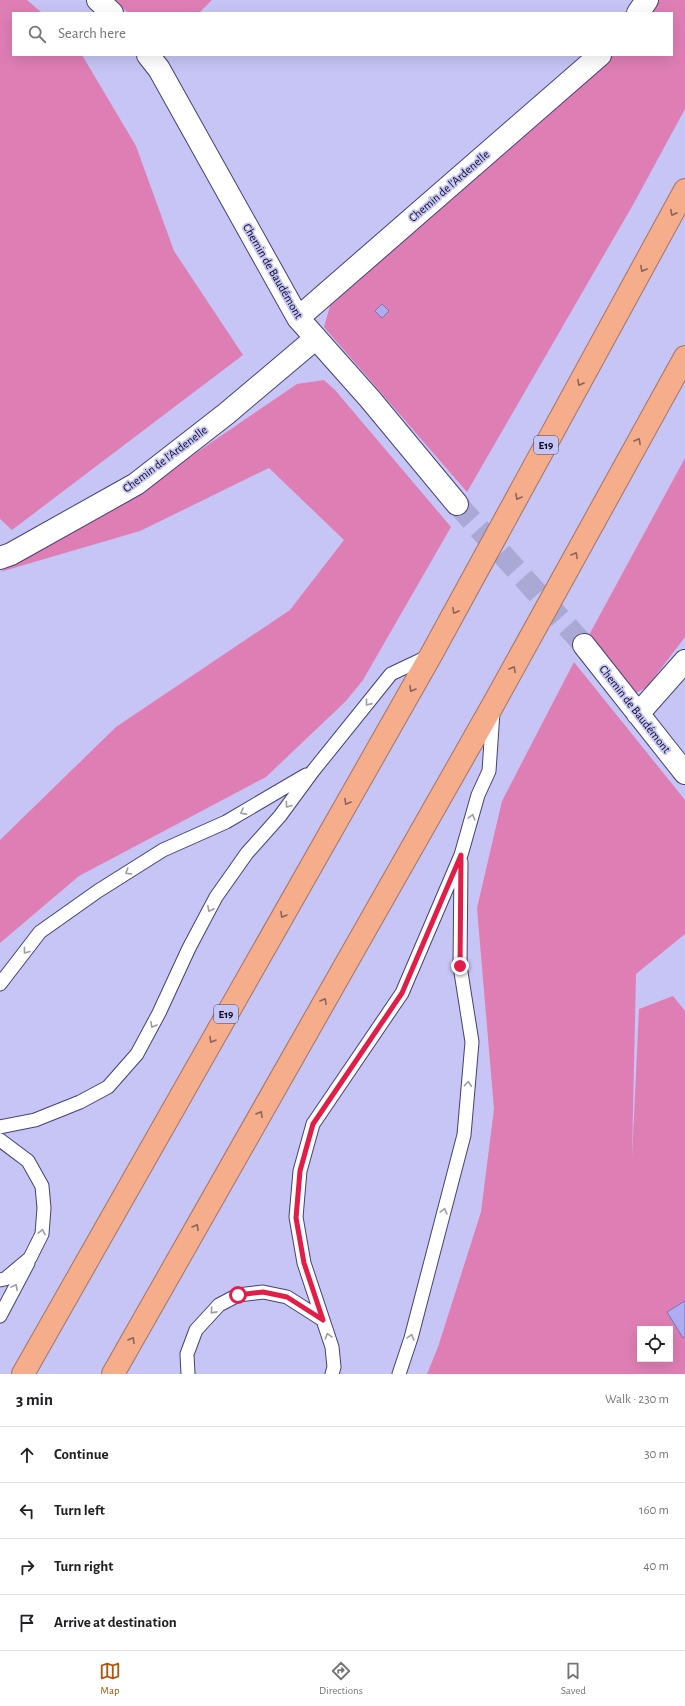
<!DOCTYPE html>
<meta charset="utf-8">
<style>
:root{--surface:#fff;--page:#f2f2f2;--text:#202124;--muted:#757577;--line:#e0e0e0;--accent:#b45309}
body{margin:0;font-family:"Alegreya Sans",sans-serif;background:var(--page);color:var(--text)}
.controls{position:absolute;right:12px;bottom:12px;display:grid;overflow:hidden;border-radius:0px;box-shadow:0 4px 16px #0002}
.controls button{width:36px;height:36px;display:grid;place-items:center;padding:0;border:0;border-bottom:1px solid var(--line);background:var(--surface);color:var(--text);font:20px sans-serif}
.stop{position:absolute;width:12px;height:12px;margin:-9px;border:3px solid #e11d48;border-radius:50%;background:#fff}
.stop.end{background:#e11d48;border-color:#fff;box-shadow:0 1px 4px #0008}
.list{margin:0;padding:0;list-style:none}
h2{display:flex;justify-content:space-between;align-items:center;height:52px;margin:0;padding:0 16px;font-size:17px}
h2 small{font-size:13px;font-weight:400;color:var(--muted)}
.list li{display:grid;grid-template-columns:26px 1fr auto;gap:12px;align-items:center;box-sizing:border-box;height:56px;padding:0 16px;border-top:1px solid var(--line)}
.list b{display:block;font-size:15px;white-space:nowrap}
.list em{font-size:13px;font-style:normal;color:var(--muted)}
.icon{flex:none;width:22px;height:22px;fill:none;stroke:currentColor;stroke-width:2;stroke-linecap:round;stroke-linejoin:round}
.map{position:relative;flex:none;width:685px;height:1374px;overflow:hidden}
.search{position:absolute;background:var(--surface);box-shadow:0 4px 16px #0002;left:12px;right:12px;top:12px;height:44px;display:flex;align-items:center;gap:10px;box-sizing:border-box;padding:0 14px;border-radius:0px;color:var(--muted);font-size:15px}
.sheet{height:276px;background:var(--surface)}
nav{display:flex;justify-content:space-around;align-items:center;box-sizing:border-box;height:56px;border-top:1px solid var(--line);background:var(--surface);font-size:11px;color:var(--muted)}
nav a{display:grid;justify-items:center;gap:2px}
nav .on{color:var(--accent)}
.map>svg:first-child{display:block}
.green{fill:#df7eb5;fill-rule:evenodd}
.building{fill:#afacf1;stroke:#7a77af}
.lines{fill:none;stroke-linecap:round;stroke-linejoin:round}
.minor-tunnel{stroke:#aaa9d5;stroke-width:22;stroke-dasharray:22 11;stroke-linecap:butt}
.service-casing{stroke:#454174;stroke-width:15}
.minor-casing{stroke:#454174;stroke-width:24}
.motorway-casing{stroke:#a37465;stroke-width:24}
.service{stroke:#fff;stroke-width:13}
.minor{stroke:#fff;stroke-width:22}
.motorway{stroke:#f5ad8b;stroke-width:22}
.oneway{stroke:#8c645a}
.oneway2{stroke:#9e9da5}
.route{stroke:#e11d48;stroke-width:5}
.labels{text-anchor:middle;stroke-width:3.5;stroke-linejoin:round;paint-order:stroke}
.shield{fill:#c6c5f5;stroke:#44425e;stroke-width:1}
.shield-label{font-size:11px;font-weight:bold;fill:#0c0a1e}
.street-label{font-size:12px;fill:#0c0a1e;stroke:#c6c5f5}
</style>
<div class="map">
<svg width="685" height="1374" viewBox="0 0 685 1374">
<rect width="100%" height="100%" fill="#c6c5f5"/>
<path class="green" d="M0 0H27L42 13H13V55H82L136 146 174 251 243 355 12 530 0 519Z
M115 0H212L199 13H128Z
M659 0H685V109L634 203 467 492 324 327 330 306 612 55H672V13H649Z
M324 380 335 390 451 527 363 680 346 701 266 777 79 876 0 943V840L116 727 290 610 344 540 269 468 140 531 0 572 137 493 297 384Z
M685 458V637L647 687 636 693 589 635Z
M574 662 685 800V934L636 974 632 1158 639 1009 673 996 685 1011V1374H427L438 1347 481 1212 494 1109 477 908 502 801ZM640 1329H670V1359H640Z"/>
<path class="building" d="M382 304 389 311 382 318 375 311Z
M685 1301V1336L683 1338 667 1312Z"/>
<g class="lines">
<path class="minor-tunnel" d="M457 504 584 645"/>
<g class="service-casing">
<path id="service" d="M0 984 40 932 98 891 163 850 226 822 306 775
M0 1127 35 1120 80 1102 108 1087 137 1054 159 1013 189 948 216 897 247 853 280 816 313 771 391 674 429 656
M0 1140 28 1161 42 1186 44 1208 42 1234 30 1258 5 1279 0 1280
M0 1316 28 1263
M188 1374 187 1354 196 1330 219 1305 238 1295 263 1292 287 1297 323 1320
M332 1374 334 1367 332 1347 304 1263 296 1217 300 1171 313 1124 402 993 461 855 478 795 489 771 493 712
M399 1374 411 1338 464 1135 472 1042 460 966 461 862"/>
</g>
<g class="minor-casing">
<path id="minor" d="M98 0 112 13
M638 13 647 0
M148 55 159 69 298 318 370 399 457 504
M298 318 600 55
M0 558 11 554 136 484 226 414 316 338
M584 645 685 773
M638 714 685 661"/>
</g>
<g class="motorway-casing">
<path id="motorway" d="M23 1374 431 655 685 190
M113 1374 494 703 685 357"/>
</g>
<use href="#service" class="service"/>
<use href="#minor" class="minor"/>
<use href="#motorway" class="motorway"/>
</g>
<defs><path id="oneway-chevron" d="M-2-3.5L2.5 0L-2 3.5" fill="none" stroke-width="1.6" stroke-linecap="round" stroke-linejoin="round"/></defs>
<g class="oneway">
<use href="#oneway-chevron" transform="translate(673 213) rotate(117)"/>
<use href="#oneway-chevron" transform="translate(643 269) rotate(119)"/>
<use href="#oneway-chevron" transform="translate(580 383) rotate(119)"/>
<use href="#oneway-chevron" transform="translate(638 441) rotate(-61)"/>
<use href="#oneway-chevron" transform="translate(518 497) rotate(119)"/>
<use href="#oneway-chevron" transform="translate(575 555) rotate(-61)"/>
<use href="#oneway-chevron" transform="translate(455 611) rotate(119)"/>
<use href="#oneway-chevron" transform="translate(513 669) rotate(-61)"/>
<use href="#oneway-chevron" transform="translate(412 689) rotate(120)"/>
<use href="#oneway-chevron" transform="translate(347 802) rotate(120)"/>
<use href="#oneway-chevron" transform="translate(283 915) rotate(120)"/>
<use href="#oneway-chevron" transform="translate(324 1001) rotate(-60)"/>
<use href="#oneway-chevron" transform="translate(212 1040) rotate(120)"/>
<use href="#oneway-chevron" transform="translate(260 1114) rotate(-60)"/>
<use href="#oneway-chevron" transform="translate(196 1227) rotate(-60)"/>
<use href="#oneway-chevron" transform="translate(132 1340) rotate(-60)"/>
</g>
<g class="oneway2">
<use href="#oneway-chevron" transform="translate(368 703) rotate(129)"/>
<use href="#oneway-chevron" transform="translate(288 805) rotate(127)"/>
<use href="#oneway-chevron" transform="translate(243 812) rotate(151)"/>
<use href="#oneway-chevron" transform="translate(472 817) rotate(-75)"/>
<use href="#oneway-chevron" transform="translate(128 872) rotate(148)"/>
<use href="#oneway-chevron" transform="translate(210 909) rotate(117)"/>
<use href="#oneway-chevron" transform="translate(26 951) rotate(127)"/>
<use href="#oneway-chevron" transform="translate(153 1025) rotate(119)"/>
<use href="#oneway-chevron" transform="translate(468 1084) rotate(-85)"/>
<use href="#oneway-chevron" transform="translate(444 1211) rotate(-75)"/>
<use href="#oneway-chevron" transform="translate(42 1232) rotate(-78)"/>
<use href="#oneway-chevron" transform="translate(15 1287) rotate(-62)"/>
<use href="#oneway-chevron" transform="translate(213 1311) rotate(132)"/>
<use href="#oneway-chevron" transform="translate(328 1336) rotate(-107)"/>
<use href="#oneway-chevron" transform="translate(411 1337) rotate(-74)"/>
</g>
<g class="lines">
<path class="route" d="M238 1295 263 1292 287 1297 323 1320 304 1263 296 1218 300 1171 313 1124 402 993 461 855 460 966"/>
</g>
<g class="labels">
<g class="shield">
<rect x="534" y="436" width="24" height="18" rx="3"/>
<rect x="214" y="1005" width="24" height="18" rx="3"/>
</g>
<g class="shield-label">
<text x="546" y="449">E19</text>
<text x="226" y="1018">E19</text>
</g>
<g class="street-label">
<text transform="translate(449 186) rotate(-41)" y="4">Chemin de l'Ardenelle</text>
<text transform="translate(273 271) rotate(60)" y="4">Chemin de Baudémont</text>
<text transform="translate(165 459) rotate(-37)" y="4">Chemin de l'Ardenelle</text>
<text transform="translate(635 709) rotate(52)" y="4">Chemin de Baudémont</text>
</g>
</g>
</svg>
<div class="controls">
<button><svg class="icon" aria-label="locate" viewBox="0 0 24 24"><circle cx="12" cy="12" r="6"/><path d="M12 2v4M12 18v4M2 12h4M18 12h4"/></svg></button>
</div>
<div class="stop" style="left:238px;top:1295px"></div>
<div class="stop end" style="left:460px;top:966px"></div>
<div class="search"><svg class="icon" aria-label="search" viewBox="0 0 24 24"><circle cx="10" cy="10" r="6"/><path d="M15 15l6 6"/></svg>Search here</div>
</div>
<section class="sheet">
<h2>3 min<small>Walk · 230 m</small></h2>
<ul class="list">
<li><svg class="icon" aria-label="ahead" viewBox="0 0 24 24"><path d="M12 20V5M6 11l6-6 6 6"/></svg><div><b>Continue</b></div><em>30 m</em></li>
<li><svg class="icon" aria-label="left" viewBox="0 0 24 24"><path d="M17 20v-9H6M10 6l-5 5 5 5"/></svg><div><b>Turn left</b></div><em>160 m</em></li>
<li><svg class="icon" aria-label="right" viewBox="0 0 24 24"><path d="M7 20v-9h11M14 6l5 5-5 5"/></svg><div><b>Turn right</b></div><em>40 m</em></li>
<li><svg class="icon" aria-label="arrive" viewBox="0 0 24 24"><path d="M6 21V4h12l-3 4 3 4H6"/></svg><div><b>Arrive at destination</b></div></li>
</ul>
</section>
<nav>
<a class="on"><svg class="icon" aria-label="map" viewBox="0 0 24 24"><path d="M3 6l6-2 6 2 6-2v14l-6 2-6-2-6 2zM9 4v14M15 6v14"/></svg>Map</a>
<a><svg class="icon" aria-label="directions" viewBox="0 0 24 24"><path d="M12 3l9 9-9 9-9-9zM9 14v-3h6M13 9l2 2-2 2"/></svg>Directions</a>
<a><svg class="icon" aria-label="saved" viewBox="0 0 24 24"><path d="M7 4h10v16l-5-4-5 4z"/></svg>Saved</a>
</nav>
